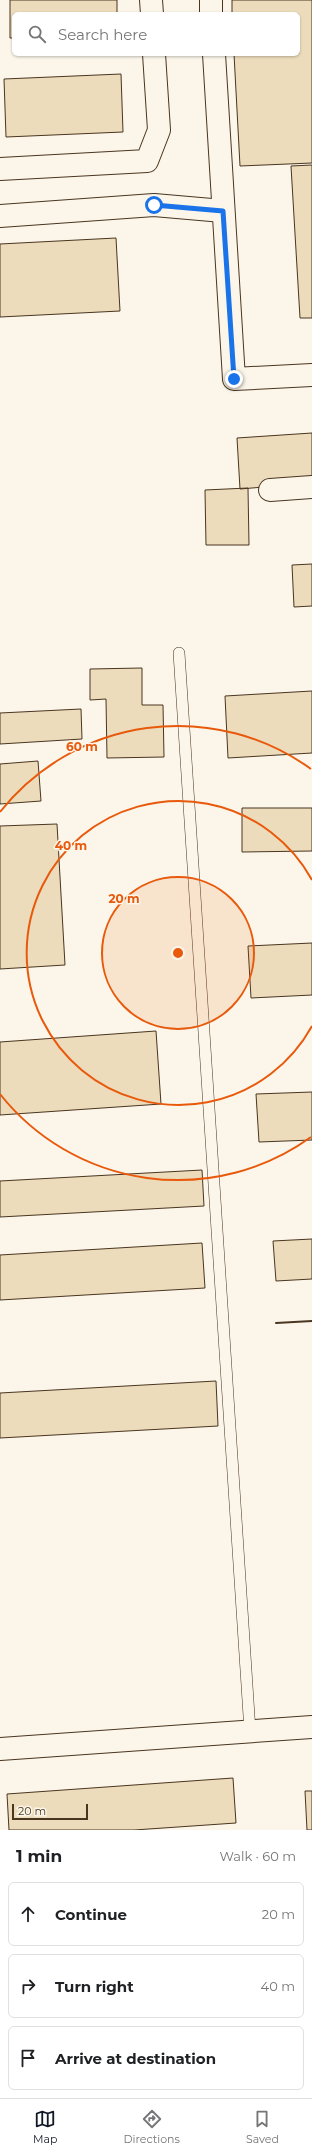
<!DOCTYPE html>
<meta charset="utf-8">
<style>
:root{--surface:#fff;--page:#f6f6f6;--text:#202124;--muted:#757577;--line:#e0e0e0;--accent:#111827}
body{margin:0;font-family:Montserrat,sans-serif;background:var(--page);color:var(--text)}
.scale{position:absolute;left:12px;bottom:10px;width:76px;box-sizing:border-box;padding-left:4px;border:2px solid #4a3520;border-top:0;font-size:11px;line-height:14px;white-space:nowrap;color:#4a3520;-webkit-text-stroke:3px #fbf6e9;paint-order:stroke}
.stop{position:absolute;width:12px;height:12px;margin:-9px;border:3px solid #1a73e8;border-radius:50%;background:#fff}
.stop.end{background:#1a73e8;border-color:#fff;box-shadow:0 1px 4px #0008}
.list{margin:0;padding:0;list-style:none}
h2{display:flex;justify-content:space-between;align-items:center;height:52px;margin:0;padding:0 16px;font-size:17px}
h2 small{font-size:13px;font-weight:400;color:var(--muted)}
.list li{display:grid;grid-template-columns:26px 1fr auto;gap:12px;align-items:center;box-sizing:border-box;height:64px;margin:0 8px 8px;padding:0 8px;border:1px solid var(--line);border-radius:6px}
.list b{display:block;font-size:15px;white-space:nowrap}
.list em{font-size:13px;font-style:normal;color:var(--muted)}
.icon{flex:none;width:22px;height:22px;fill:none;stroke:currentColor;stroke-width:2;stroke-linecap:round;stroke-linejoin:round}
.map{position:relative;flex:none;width:312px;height:1830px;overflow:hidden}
.search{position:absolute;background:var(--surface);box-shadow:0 1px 3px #0004;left:12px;right:12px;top:12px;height:44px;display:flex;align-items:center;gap:10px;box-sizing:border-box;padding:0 14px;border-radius:6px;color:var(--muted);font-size:15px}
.sheet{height:268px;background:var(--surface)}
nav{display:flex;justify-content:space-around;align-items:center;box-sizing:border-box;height:56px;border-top:1px solid var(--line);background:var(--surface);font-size:11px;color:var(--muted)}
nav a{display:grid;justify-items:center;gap:2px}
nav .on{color:var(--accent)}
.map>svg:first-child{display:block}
.building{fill:#ecdcbc;stroke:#4a3520}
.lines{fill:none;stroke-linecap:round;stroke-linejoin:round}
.lane-casing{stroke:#4a3520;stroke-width:12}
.street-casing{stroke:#4a3520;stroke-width:24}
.lane{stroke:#fbf6e9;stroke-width:11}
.street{stroke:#fbf6e9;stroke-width:22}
.wall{stroke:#4a3520;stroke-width:2}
.route{stroke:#1a73e8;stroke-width:5}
.ring{fill:none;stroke:#e8590c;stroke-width:2}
.centre{fill:#e8590c;stroke:#fbf6e9;stroke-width:2}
.ring-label{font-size:12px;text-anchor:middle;font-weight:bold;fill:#e8590c;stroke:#fbf6e9;stroke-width:3;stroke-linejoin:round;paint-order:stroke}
</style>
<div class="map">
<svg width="312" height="1830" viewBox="0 0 312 1830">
<rect width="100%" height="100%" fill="#fbf6e9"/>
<path class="building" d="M10 0H117V14H14V38H10Z
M232 0H312V163L240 166 234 54H298V14H232Z
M121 74 123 132 6 137 4 79Z
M312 165V318H300L291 166Z
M116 238 120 311 0 317V244Z
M312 433V483L240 489 237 438Z
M248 488 249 545H206L205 490Z
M312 564V606L294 607 292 565Z
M142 668V705H163L164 757 107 758 106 699 90 700V669Z
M312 691V753L228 758 225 696Z
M81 709 82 739 0 744V713Z
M38 761 41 801 0 804V764Z
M242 808H312V851L242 852Z
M57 824 65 965 0 969V826Z
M312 943V995L251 998 248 946Z
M156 1031 161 1104 0 1115V1042Z
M312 1092V1140L259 1142 256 1094Z
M202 1170 204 1206 0 1217V1181Z
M312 1239V1279L276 1281 273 1241Z
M202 1243 205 1288 0 1300V1255Z
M216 1381 218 1426 0 1438V1393Z
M233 1778 236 1823 134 1830H9L7 1794Z
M305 1791H312V1830H307Z"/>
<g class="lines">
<g class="lane-casing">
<path id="lane" d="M179 653 250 1731"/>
</g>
<g class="street-casing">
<path id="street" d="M151 0 152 14
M211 0V14
M214 54 234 379 312 375
M0 169 147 161 159 130 154 54
M0 216 154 205 223 211
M270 490 312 487
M0 1749 312 1727"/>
</g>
<use href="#lane" class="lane"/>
<use href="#street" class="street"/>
<path class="wall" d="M276 1323 312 1321"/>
</g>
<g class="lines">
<path class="route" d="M154 205 223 211 234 379"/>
</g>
<circle cx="178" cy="953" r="76" fill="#e8590c" fill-opacity=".12"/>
<g class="ring">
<circle cx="178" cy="953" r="76"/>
<path d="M312 1026A152 152 0 1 1 312 880"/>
<path d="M311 1137A227 227 0 0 1 0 1094M0 812A227 227 0 0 1 311 769"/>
</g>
<circle cx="178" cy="953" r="6" class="centre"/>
<g class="ring-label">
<text x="82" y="751">60 m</text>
<text x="71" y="850">40 m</text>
<text x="124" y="903">20 m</text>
</g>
</svg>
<div class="scale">20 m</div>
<div class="stop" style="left:154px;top:205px"></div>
<div class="stop end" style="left:234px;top:379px"></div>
<div class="search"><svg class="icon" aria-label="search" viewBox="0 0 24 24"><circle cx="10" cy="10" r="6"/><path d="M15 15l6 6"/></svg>Search here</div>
</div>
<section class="sheet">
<h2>1 min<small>Walk · 60 m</small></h2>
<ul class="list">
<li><svg class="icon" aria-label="ahead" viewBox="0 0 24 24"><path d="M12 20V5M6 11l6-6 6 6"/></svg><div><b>Continue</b></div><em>20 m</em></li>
<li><svg class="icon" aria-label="right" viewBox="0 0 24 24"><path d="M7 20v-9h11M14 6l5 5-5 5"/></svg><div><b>Turn right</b></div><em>40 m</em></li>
<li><svg class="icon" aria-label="arrive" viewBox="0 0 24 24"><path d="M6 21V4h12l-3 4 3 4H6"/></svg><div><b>Arrive at destination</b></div></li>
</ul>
</section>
<nav>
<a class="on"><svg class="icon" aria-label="map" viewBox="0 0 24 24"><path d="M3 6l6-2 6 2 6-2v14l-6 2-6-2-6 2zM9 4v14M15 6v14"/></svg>Map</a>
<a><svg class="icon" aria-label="directions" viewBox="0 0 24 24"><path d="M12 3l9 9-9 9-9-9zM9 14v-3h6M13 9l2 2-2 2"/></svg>Directions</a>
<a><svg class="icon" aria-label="saved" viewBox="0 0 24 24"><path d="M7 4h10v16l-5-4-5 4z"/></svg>Saved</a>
</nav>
